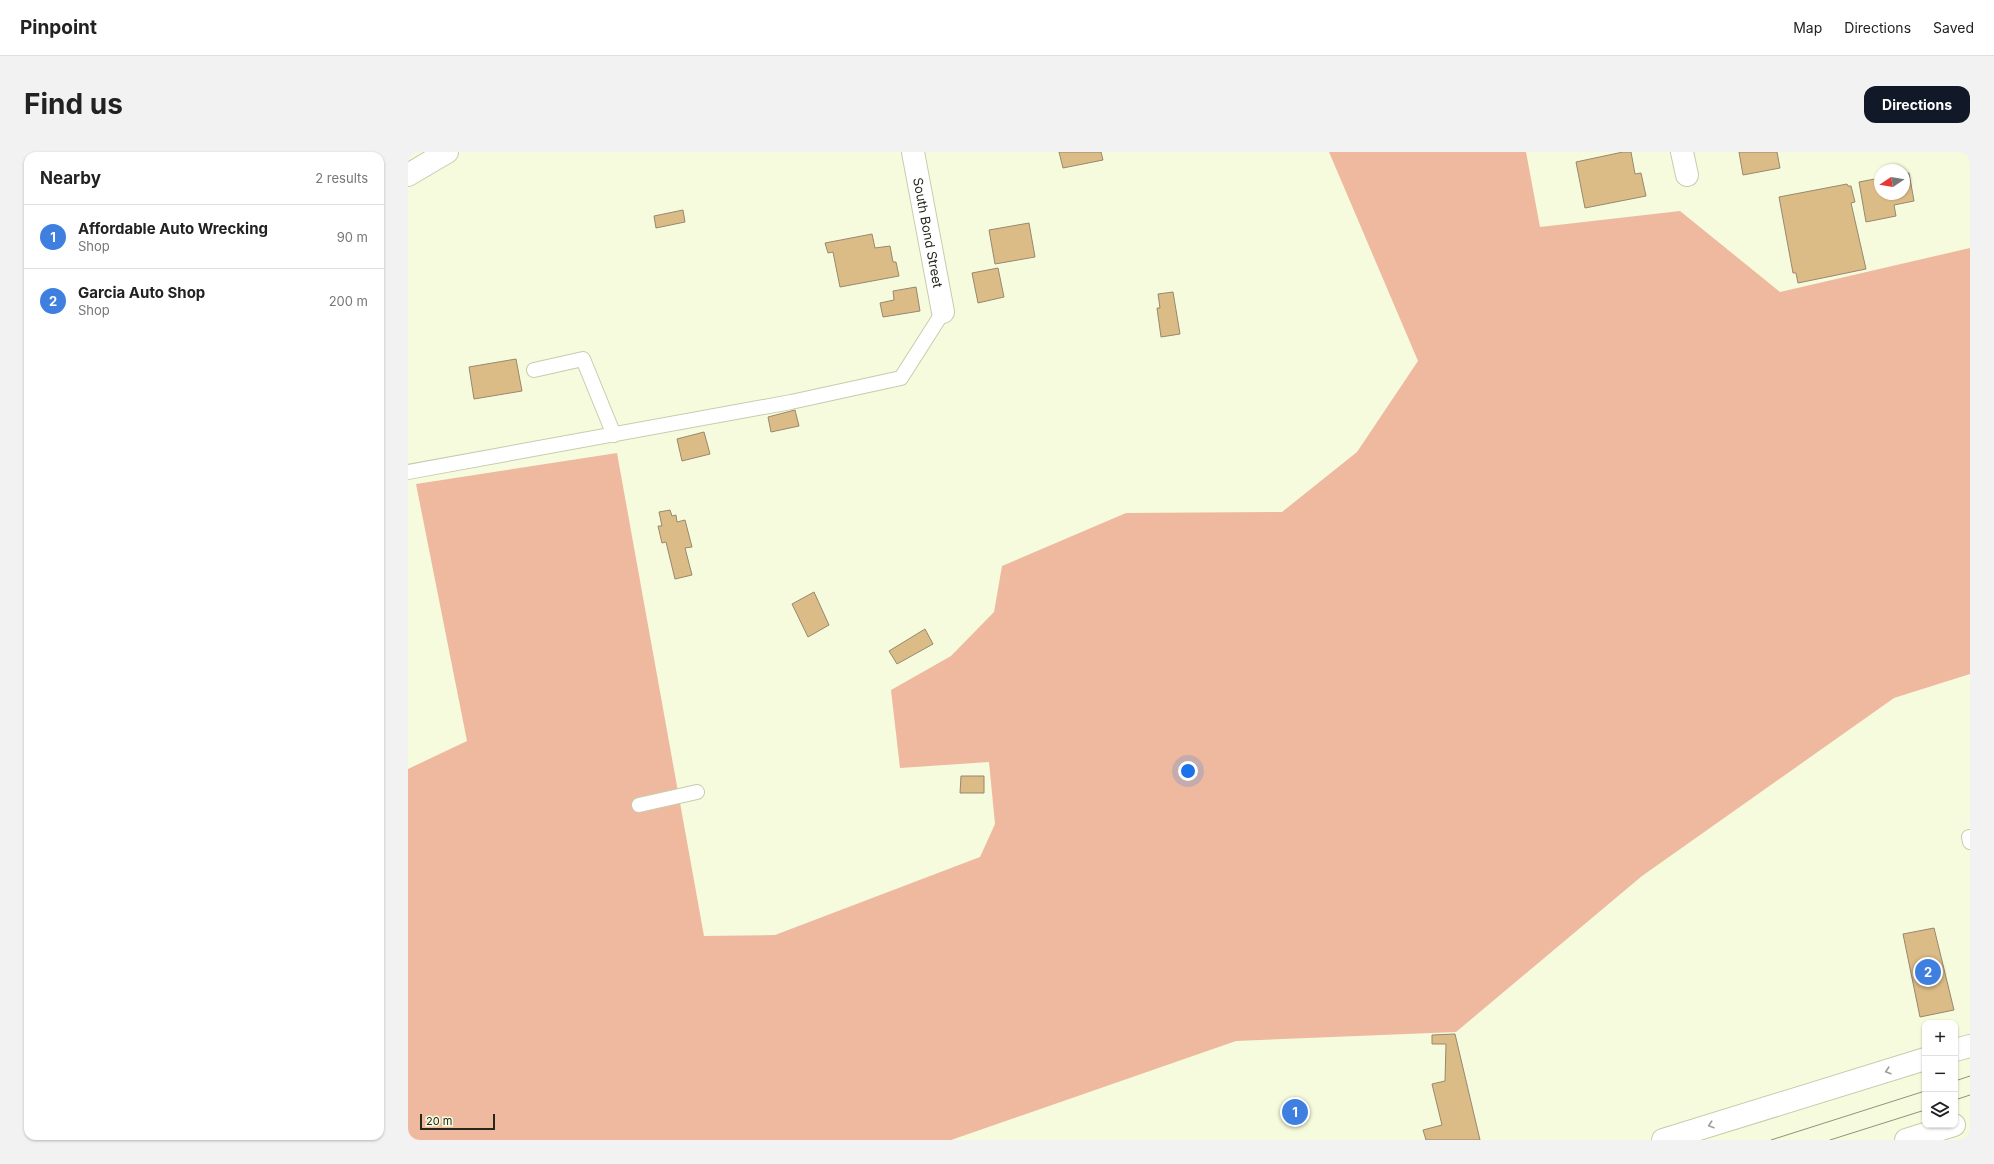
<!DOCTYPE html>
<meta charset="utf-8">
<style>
:root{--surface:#fff;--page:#f2f2f2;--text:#222;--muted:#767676;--line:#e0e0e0;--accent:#111827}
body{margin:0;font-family:Inter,sans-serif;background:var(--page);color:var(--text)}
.controls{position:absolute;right:12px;bottom:12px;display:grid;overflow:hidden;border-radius:8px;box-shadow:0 1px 3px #0004}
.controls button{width:36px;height:36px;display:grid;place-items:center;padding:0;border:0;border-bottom:1px solid var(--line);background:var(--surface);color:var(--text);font:20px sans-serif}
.compass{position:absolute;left:1466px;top:12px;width:36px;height:36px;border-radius:50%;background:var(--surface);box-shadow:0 1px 3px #0004;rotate:258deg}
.scale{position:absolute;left:12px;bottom:10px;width:75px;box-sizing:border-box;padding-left:4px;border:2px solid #26281c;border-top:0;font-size:11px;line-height:14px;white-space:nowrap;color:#26281c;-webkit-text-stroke:3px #f5fbdc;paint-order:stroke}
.you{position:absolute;left:780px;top:619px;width:14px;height:14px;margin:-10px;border:3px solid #fff;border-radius:50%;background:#1a73e8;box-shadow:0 0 0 6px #1a73e833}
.badge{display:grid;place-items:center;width:26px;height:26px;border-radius:50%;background:var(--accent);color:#fff;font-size:13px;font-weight:700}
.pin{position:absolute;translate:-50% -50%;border:2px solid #fff;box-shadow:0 1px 4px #0006}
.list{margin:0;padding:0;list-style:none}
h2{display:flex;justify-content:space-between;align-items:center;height:52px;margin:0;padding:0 16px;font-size:17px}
h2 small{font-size:13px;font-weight:400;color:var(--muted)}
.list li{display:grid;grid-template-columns:26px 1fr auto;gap:12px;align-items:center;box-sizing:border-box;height:64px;padding:0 16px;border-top:1px solid var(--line)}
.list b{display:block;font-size:15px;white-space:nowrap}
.list p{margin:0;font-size:13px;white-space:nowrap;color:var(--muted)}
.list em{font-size:13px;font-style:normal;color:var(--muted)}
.icon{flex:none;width:22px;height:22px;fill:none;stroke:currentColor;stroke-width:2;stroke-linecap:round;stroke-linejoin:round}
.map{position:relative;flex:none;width:1562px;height:988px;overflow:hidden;border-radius:12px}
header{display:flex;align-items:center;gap:24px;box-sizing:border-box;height:56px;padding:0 20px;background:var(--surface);border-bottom:1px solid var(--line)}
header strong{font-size:19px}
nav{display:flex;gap:22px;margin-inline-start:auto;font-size:14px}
.intro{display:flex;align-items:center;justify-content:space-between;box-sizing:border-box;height:96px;padding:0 24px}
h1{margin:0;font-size:28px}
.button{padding:10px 18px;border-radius:12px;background:var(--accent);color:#fff;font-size:14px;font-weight:700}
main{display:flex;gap:24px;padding:0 24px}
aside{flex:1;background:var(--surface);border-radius:12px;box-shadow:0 1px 3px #0004}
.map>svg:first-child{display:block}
.green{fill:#efb99f}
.building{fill:#dbbc86;stroke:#97886f}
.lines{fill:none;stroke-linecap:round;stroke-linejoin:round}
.service-casing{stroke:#c7ccae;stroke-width:16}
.minor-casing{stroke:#c7ccae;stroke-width:24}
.secondary-casing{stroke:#c7ccae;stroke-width:24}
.service{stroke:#fff;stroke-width:14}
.minor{stroke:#fff;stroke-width:22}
.secondary{stroke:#fff;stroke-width:22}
.tram{stroke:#8f937d;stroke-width:1}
.oneway{stroke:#9d9e99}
.labels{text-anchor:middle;stroke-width:3;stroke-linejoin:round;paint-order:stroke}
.street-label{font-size:13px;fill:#26281c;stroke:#f5fbdc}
</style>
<header>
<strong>Pinpoint</strong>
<nav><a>Map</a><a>Directions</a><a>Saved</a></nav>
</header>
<div class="intro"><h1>Find us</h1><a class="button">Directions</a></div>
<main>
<aside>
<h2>Nearby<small>2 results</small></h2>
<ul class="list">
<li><span class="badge" style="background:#3f7fe0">1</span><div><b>Affordable Auto Wrecking</b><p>Shop</p></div><em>90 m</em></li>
<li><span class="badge" style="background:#3f7fe0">2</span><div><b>Garcia Auto Shop</b><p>Shop</p></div><em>200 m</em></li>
</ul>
</aside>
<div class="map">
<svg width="1562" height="988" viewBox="0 0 1562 988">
<rect width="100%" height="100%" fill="#f5fbdc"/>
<path class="green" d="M921 0H1118L1132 75 1272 59 1372 140 1562 96V522L1486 546 1234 724 1048 880 828 889 543 988H0V617L59 589 8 332 209 301 296 784 367 783 572 705 587 672 581 610 492 616 483 538 543 504 586 460 594 414 718 361 874 360 949 300 1010 209Z"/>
<path class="building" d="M651 0H693L695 8 655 16Z
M1215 0H1223L1227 22 1233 21 1238 44 1177 56 1168 10Z
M1331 0H1369L1372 16 1335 23Z
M1501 21 1506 49 1486 53 1488 64 1458 70 1451 30 1472 26V42H1496V22Z
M1439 32 1440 34H1443L1447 50 1443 51 1458 117 1390 131 1388 121H1385L1371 45Z
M275 58 277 70 248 76 246 64Z
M621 71 627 105 587 112 581 78Z
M464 82 467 96 482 94 485 110H488L491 124 432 135 425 100 420 101 417 91Z
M590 116 596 145 570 151 564 121Z
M508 135 512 159 475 165 472 151 486 148 485 139Z
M765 140 772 182 753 185 749 156H752L750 142Z
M108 207 114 239 66 247 61 215Z
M387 258 391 274 363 280 360 265Z
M296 280 302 302 274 309 269 287Z
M262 358 264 364 268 363 269 370 277 368 284 395 277 396 284 423 267 427 258 390 254 391 250 374H254L251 360Z
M406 440 421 473 400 485 384 452Z
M517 477 525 492 489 512 481 499Z
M553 624H576V641H552Z
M1526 776 1546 858 1512 865 1495 782Z
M1047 882 1072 988H1018L1015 978 1034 973 1024 932 1037 929 1038 892H1024V883Z"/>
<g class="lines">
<g class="service-casing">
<path id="service" d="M126 218 175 207 206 283
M0 320 383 250 493 226 535 160
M231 653 289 640
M1561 685 1562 690"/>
</g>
<g class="minor-casing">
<g id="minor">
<path id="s1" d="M505 0 535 160"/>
<path d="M1274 0 1279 23"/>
<path d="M0 23 39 0"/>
</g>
</g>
<g class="secondary-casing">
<path id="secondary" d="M1547 898 1562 894
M1255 988 1517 907
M1498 988 1546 973"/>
</g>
<use href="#service" class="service"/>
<use href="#minor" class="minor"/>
<use href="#secondary" class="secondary"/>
<path class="tram" d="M1547 929 1562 924
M1547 948 1562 943
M1363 988 1517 939
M1422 988 1517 958"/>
</g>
<defs><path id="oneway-chevron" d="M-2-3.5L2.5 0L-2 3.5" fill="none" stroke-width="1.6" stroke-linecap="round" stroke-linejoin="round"/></defs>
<g class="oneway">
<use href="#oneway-chevron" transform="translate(1480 919) rotate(163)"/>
<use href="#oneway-chevron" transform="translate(1303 973) rotate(162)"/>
</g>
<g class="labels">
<g class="street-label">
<text dy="5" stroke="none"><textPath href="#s1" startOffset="82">South Bond Street</textPath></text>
</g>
</g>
</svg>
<div class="controls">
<button>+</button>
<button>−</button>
<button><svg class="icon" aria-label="layers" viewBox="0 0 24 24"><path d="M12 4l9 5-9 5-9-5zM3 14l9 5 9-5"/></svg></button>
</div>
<svg class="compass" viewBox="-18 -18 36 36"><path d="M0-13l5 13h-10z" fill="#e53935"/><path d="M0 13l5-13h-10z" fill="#767676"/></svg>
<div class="scale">20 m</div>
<div class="you"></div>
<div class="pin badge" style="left:887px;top:960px;background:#3f7fe0">1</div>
<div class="pin badge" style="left:1520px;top:820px;background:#3f7fe0">2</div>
</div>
</main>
